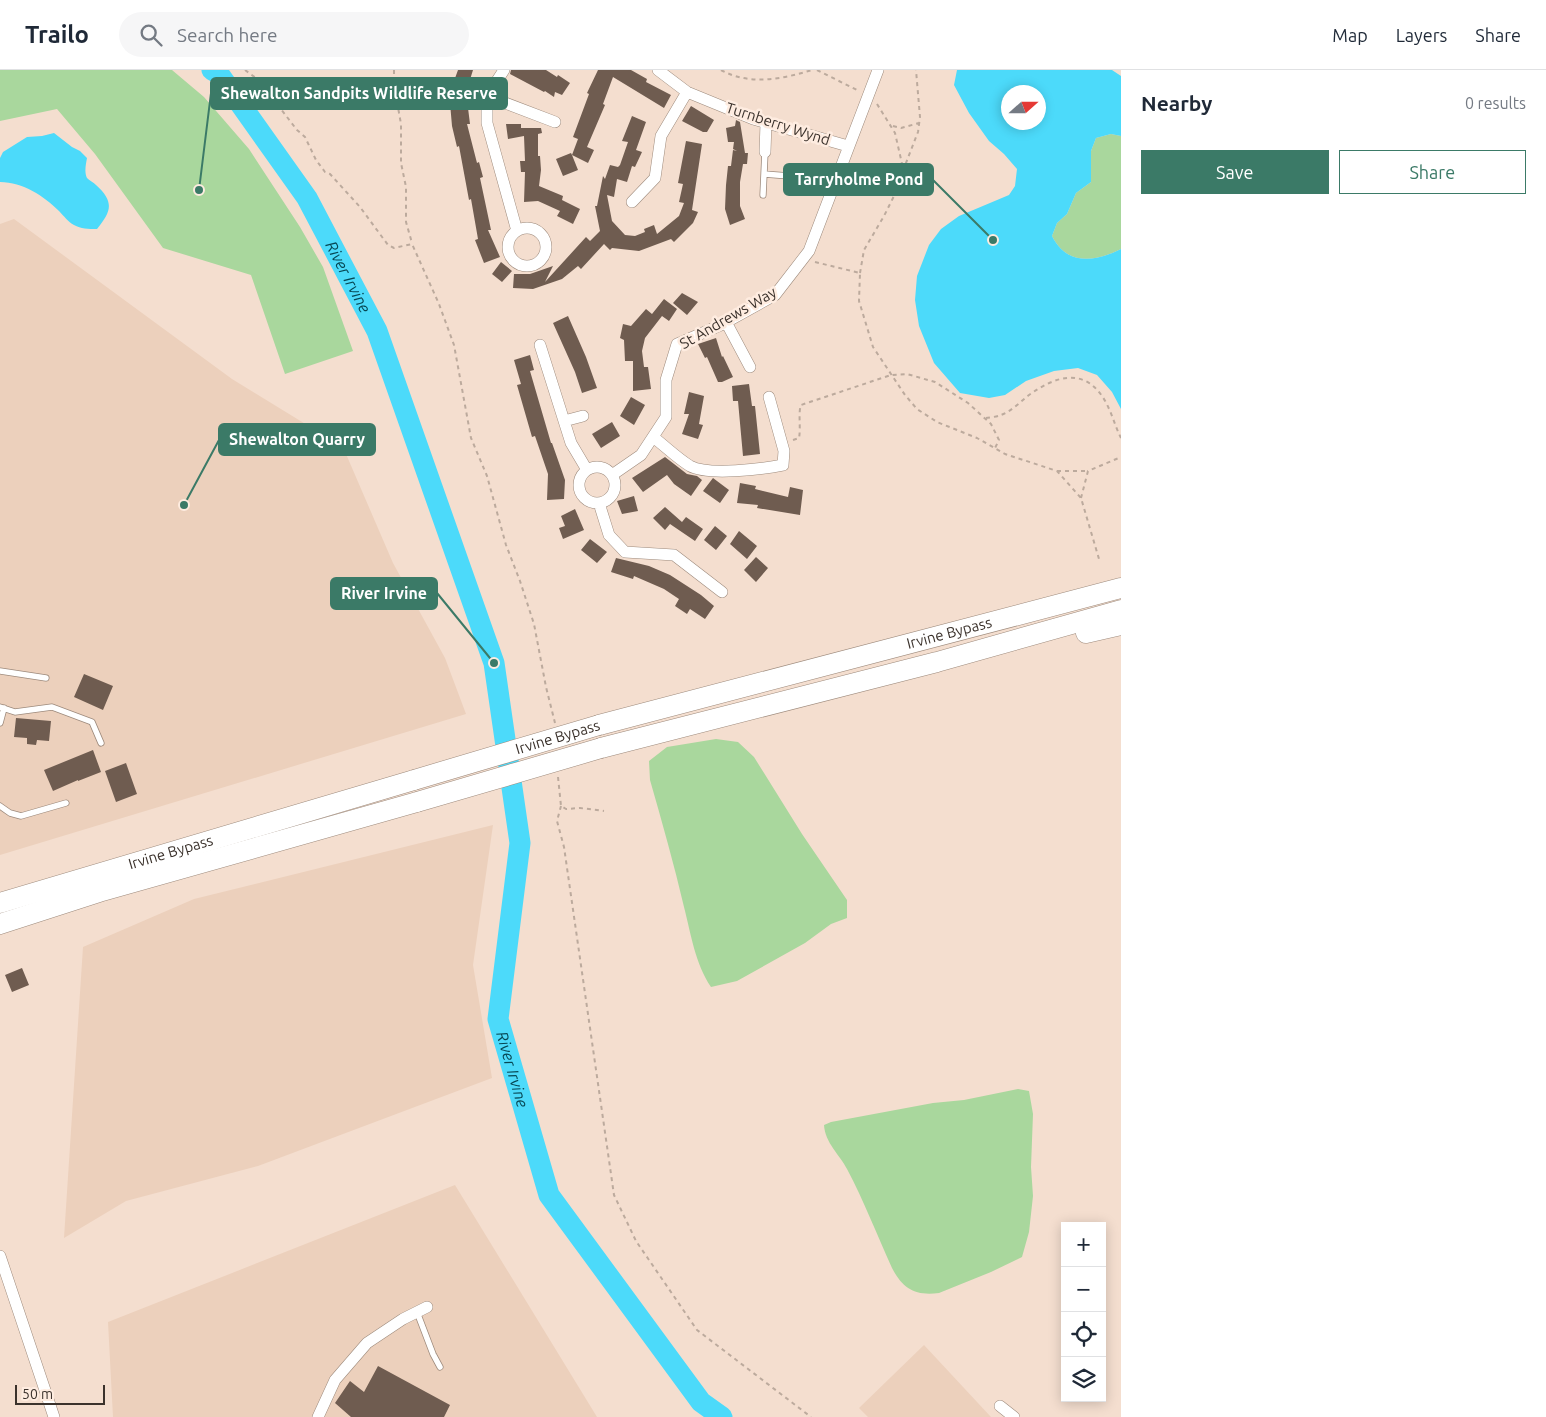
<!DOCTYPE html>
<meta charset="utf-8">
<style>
:root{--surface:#fff;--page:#f6f6f7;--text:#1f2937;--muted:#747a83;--line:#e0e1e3;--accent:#3b7a67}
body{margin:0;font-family:Ubuntu,sans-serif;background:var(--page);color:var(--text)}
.controls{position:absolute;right:15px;bottom:15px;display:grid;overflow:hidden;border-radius:0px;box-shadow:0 2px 12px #0003}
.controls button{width:45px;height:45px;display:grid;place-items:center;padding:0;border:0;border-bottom:1px solid var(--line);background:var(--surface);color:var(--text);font:25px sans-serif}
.compass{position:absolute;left:1001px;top:15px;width:45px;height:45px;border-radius:50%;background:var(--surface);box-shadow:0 2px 12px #0003;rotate:69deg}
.scale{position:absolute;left:15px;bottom:12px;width:90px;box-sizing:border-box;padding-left:5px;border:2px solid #3b322c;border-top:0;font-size:14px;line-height:18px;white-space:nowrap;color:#3b322c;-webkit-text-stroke:4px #feece0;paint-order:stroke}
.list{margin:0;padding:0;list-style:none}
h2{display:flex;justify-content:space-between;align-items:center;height:65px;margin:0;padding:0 20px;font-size:21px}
h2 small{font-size:16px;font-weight:400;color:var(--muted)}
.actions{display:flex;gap:10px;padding:15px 20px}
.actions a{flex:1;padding:11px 0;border:1px solid var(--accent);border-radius:0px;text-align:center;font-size:18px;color:var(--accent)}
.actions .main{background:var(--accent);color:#fff}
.icon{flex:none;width:28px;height:28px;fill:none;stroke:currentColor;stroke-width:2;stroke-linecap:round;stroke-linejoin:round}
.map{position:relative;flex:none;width:1121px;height:1347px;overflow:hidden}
header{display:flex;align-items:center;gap:30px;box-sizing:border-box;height:70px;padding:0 25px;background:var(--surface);border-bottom:1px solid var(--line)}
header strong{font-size:24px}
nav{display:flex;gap:28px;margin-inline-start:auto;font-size:18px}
.search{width:350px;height:45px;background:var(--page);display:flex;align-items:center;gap:12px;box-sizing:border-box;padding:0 18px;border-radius:28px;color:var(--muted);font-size:19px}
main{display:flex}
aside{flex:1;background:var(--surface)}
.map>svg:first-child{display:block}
.built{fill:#ecd0bc}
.green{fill:#a9d79d}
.water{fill:#4cdafa;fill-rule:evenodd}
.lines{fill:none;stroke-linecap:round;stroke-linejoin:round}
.river{stroke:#4cdafa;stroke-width:21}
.building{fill:#6f5c50}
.lane-casing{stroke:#9d8a7c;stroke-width:7}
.street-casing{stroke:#9d8a7c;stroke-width:12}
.highway-casing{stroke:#9d8a7c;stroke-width:21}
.path{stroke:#bcaa9d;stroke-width:2;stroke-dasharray:4 4;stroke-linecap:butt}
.lane{stroke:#fff;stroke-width:5.5}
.street{stroke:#fff;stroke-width:11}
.highway{stroke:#fff;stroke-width:20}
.highway-bridge-casing{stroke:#9d8a7c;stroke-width:21;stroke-linecap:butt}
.highway-bridge{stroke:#fff;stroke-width:20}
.labels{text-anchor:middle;stroke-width:5;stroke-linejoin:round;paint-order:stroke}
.street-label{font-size:15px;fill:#3b322c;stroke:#feece0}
.water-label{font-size:16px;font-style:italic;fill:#074754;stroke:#feece0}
.leader{fill:none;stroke:#3b7a67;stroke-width:2}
.callout-dot{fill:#3b7a67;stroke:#feece0;stroke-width:2}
.callout{fill:#3b7a67;stroke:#3b7a67;stroke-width:2}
.callout-label{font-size:16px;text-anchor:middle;font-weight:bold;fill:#fff}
</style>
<header>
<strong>Trailo</strong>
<div class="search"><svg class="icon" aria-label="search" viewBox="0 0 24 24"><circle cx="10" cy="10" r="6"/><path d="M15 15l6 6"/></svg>Search here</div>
<nav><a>Map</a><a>Layers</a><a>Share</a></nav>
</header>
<main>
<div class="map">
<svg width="1121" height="1347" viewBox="0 0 1121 1347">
<rect width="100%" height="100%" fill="#f4decf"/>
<path class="built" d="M14 149 232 309 343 377 393 493 445 588 466 644 0 785V154Z
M493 755 473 895 492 1008 258 1096 126 1131 64 1168 83 877 194 829Z
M455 1115 597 1347H113L108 1252Z
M924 1275 991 1347H868L859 1338Z"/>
<path class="green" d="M0 0H172L204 27 249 79 300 157 323 197 353 281 285 304 251 205 163 178 95 84 57 39 0 51Z
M1111 64 1121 66V179C1095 192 1067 196 1052 166L1057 153 1067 144 1076 123 1091 112V81L1096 68Z
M716 669 738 672 754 687 802 764 847 830V848L831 854 805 873 737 911 711 917C695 893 691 864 684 837 674 794 662 752 650 710L649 691 667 677Z
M1018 1019 1029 1021 1033 1044 1031 1097 1033 1126 1029 1162 1022 1187 991 1202 939 1223C915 1226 903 1219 892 1198 877 1165 864 1131 847 1099 840 1085 825 1073 824 1055L831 1052 933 1033 964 1030Z"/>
<path class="water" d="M957 0H1112L1121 6V66L1111 64 1096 68 1091 81V112L1076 123 1067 144 1057 153 1052 166C1067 196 1095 192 1121 179V339L1112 322 1097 305 1078 298 1054 301 1026 311 1005 325 989 328 960 323 934 293 919 256 915 230 917 206 929 175 941 159 959 146 1009 125 1015 116 1017 99 1004 84 989 71 969 43 954 15ZM1008 22H1038V52H1008Z
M54 63 72 77 80 81 87 88C86 94 84 102 87 108 89 110 94 113 96 115 115 132 111 142 97 159 88 159 81 159 74 155 68 152 64 146 59 141 44 126 23 112 0 112V88L3 82 27 67 42 66Z"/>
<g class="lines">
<path class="river" id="s1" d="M212 0 219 4 307 128 377 261 494 593 520 773 498 949 549 1125 701 1332 722 1347"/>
</g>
<path class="building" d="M458 0H473L468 16 465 39 468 38 470 54H467L477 93 479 92 483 107 480 108 491 160H488L500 187 484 193 475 170 478 169 471 129 469 130 459 76 457 77 452 56 450 33 454 11Z
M511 0H546L557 7 558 5 570 13 562 25 555 22 554 27 545 21 544 22 510 4Z
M598 0H631L647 9 646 12 671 25 664 38 613 7 603 34 605 35 587 77 594 80 588 93 572 85 578 100 563 106 556 89 571 83 572 85 578 69 573 67 589 24 587 23Z
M691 36 714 50 707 62H703L682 51Z
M632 46 646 52 636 80 642 82 635 97 632 96 627 112 617 109 614 127 607 125 612 151 625 165 635 166 645 162 644 159 654 155 657 164 679 146 684 133 679 132 683 114 678 113 686 71 702 74 692 140 698 142 693 153 674 172 671 169 639 181 612 178 610 180 604 174 581 199 578 196 562 209 533 219 513 218 514 204H530L553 196 545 212 586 167 590 171 600 161 595 136H597L603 106 605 109 610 95 618 97 620 95 628 72 622 71Z
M736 50 740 52 745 83H748L747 94H743L740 112V136L745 149 730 155 725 139 726 115 728 96H731L733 80 737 81 733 79 734 72H728L726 58 735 56Z
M506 54H521V58H541L542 63 538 64V86H540L541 100 539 116 563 126 562 130 580 139 573 154 557 146 560 141 538 131 524 132 525 102H521L520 91H525L524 66 508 69Z
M501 192 512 201 502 212 492 204Z
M682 223 698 232 687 245 673 233Z
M664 229 677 239 669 251 662 246 645 268 642 281 644 297H648L651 319 633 321V291H625L624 270 620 268 623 254 631 256 646 239 652 244Z
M568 246 586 287 597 318 582 323 575 302 553 253Z
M716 268 722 287 723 286 733 307 722 312H718L707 287 705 288 698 274Z
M530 285 534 300 530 301 551 373H552L565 410 564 429 547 430 548 404 535 366 532 367 517 315 521 314 514 290Z
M749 314 752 336H755L760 384 743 386 738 331H733L732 316Z
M689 322 704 326 699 354 703 355 698 369 682 364 689 344H684Z
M631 327 645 335 634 355 620 346Z
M612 352 620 366 601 378 592 364Z
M665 387 687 404 697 406 702 410 691 426 674 414 667 405 643 422 632 408Z
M713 408 729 420 720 433 703 421Z
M740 413 756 416 755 419 788 427 790 417 803 420 800 445 757 438 758 435 737 433Z
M634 426 638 441 622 444 617 431Z
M665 437 682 452 686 447 703 459 695 471 670 454 665 460 653 448Z
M575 439 584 460 563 469 559 458 565 456 561 446Z
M715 456 727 466 716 480 704 470Z
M739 461 757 476 747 489 730 474Z
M590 469 607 482 597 493 581 480Z
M756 487 768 498 756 512 744 500Z
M616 488 649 496 670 505 701 525 714 536 705 549 690 539 687 544 675 536 679 529 664 519 634 506 633 509 611 502Z
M84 604 113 616 103 640 74 627Z
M16 648 51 651 49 671 37 670 36 675 27 674V668L14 667Z
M93 680 101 702 78 711V710L53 721 44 700Z
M126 693 137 724 116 732 105 701Z
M22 898 29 915 12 922 5 905Z
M378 1296 450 1335 444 1347H351L335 1333 350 1311 364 1322Z"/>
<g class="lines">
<g class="lane-casing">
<path id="lane" d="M764 104 789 106
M763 125 765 82
M0 601 46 608
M0 637 15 642 52 637 92 652 101 673
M0 653 4 638
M0 736 10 743 21 746 66 733
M417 1242 433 1284 440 1297"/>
</g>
<g class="street-casing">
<path id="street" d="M504 0 487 26V53L517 161
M658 0 687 22 753 49 848 76
M487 26 555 52
M765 82 766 53
M632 132 655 108 661 66 687 22
M508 177a19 19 0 1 1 38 0a19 19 0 1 1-38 0Z
M726 252 750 297
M540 275 571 373 587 400
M564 351 583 346
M653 367C665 376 677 388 690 396 708 406 763 399 783 395L784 381 769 327
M579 415a18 18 0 1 1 36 0a18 18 0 1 1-36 0Z
M612 405 641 385 666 347V310L677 274 721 255 775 225 809 181 878 0
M599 433 609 465 625 482 674 485 722 522
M0 1186 54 1347
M1000 1336 1014 1347
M318 1347 335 1310 367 1273 403 1249 427 1237"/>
</g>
<g class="highway-casing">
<g id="highway">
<path d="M1086 563 1121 555"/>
<path id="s2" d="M599 655 1121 518"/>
<path d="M601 678 937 592 1121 540"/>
<path id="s3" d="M0 833 414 710"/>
<path d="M0 854 99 822 417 732"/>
</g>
</g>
<path class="path" d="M245 0 264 14 267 21 297 60 305 67 316 90 325 102 330 104 360 137 388 175 394 178 412 174 439 234 454 275 471 368 487 406 506 475 520 511 534 554 546 617 555 653
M394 0V15L401 54V93L406 117V152L412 173
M721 0C750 16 782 9 812 0
M817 0 857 20
M877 34 895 63 903 98
M893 56 901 58 919 53
M815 192 860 203 859 231 873 277 905 325 917 339 937 352 977 368 1005 384 1057 401 1081 428 1099 489
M860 203 864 180 884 146 902 110 904 98 918 62 920 47 916 0
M986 348C991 347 997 347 1001 345 1012 341 1020 332 1029 325 1054 307 1082 297 1102 326 1111 339 1114 354 1121 368
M793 370 799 368C801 358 798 342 801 335L891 305 907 304 935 312 968 333 991 354 999 370 995 378
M1057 401H1087
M1081 428 1088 401 1121 387
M558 707 561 736 566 739 580 738 604 741
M561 736 557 751 564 777 614 1125 636 1171 697 1260 811 1347"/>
<use href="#lane" class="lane"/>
<use href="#street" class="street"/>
<use href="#highway" class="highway"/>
<g class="highway-bridge-casing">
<g id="highway-bridge">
<path id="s4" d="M414 710 599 655"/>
<path d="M417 732 601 678"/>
</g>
</g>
<use href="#highway-bridge" class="highway-bridge"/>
</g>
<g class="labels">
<g class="street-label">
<text transform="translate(778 54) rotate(18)" y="5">Turnberry Wynd</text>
<text transform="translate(728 248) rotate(-30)" y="5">St Andrews Way</text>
<text dy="5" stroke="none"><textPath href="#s2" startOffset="362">Irvine Bypass</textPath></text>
<text dy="5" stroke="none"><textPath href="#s4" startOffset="150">Irvine Bypass</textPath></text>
<text dy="5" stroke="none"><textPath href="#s3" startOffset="178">Irvine Bypass</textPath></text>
</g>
<g class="water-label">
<text dy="6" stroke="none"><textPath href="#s1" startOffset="249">River Irvine</textPath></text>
<text dy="6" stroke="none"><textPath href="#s1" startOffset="1074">River Irvine</textPath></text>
</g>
</g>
<path class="leader" d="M199 120L211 23M993 170L933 110M184 435L219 370M494 593L437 523"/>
<g class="callout-dot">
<circle cx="199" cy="120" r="5"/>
<circle cx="993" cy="170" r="5"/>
<circle cx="184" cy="435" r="5"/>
<circle cx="494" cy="593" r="5"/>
</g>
<g class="callout">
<rect x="211" y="8" width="296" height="31" rx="5"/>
<rect x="784" y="94" width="149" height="31" rx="5"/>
<rect x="219" y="354" width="156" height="31" rx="5"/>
<rect x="331" y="508" width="106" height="31" rx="5"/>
</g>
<g class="callout-label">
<text x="359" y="29">Shewalton Sandpits Wildlife Reserve</text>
<text x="859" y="115">Tarryholme Pond</text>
<text x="297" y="375">Shewalton Quarry</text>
<text x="384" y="529">River Irvine</text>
</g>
</svg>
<div class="controls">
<button>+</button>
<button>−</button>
<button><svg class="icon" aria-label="locate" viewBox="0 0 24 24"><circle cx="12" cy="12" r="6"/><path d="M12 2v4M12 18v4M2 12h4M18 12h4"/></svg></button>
<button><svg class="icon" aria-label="layers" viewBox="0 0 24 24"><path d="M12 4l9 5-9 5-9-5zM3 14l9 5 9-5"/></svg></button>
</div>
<svg class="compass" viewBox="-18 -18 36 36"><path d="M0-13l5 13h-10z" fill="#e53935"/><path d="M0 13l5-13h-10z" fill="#747a83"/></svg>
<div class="scale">50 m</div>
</div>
<aside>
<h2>Nearby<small>0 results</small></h2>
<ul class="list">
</ul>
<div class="actions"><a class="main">Save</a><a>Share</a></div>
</aside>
</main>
